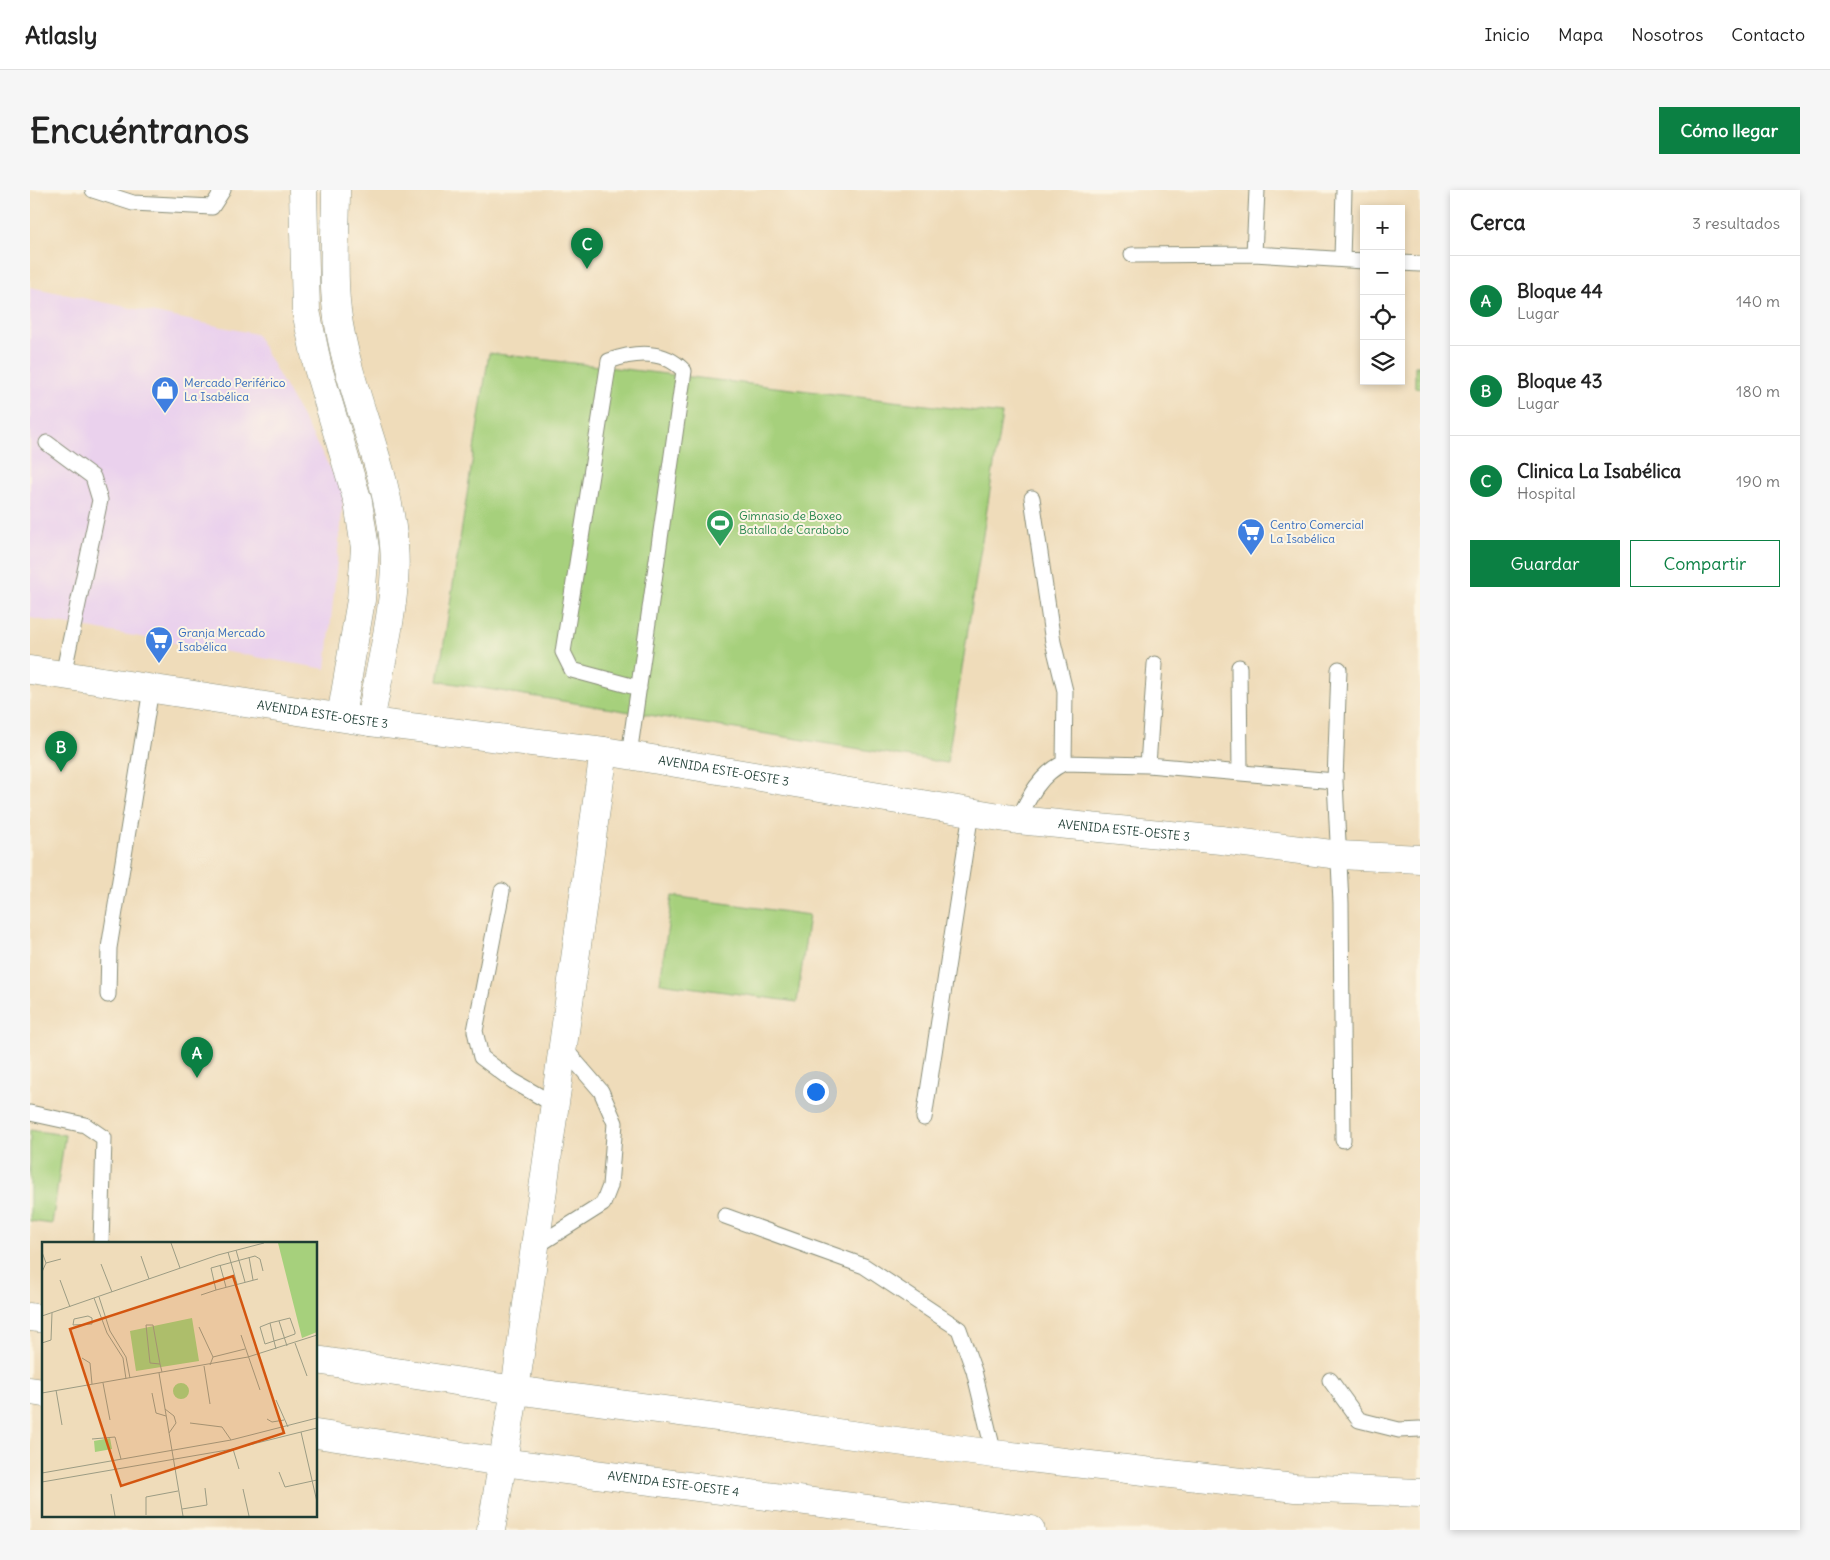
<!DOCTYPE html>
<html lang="es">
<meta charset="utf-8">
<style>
:root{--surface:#fff;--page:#f6f6f6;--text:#222;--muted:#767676;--line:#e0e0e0;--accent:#0b8043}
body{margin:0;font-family:Delius,sans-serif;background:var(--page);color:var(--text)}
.controls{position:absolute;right:15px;top:15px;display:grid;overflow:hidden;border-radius:0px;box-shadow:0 2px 8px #0003}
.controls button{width:45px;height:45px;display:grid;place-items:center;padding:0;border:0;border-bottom:1px solid var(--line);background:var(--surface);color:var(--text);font:25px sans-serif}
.you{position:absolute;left:785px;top:901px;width:18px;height:18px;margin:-12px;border:4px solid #fff;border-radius:50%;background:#1a73e8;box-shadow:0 0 0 8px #1a73e833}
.badge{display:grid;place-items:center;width:32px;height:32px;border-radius:50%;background:var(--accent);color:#fff;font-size:16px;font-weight:700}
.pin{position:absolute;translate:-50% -41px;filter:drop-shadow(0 1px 2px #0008)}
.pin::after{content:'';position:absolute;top:26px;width:18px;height:15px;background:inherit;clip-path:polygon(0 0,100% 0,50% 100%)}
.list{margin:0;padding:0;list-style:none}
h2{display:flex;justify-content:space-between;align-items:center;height:65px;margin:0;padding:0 20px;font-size:21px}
h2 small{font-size:16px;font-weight:400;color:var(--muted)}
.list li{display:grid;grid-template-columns:32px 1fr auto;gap:15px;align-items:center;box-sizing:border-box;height:90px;padding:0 20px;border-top:1px solid var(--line)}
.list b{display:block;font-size:19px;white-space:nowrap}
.list p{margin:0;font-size:16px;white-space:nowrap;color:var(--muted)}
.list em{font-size:16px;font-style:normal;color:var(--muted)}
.actions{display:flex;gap:10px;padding:15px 20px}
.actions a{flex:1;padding:11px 0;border:1px solid var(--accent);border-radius:0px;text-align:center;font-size:18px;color:var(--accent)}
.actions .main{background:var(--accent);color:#fff}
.icon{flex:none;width:28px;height:28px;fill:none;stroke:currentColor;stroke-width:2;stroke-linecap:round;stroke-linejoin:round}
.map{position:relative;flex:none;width:1390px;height:1340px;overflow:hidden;border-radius:0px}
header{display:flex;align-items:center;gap:30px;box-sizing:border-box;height:70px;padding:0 25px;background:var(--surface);border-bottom:1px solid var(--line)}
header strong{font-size:24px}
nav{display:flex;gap:28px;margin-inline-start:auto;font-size:18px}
.intro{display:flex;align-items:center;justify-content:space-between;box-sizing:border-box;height:120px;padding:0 30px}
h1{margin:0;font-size:35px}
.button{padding:12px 22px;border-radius:0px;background:var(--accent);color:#fff;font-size:18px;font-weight:700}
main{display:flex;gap:30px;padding:0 30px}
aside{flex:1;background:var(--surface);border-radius:0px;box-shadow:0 2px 8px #0003}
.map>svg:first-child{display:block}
.built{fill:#ead1ed}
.garden{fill:url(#garden-dots);stroke:#628658}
.pitch{fill:#a6d07c;stroke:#628658}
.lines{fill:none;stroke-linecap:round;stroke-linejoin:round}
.service-casing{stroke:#878c77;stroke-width:17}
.minor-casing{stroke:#878c77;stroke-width:29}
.secondary-casing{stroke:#878c77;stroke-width:29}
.service{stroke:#fff;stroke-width:15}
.minor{stroke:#fff;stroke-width:28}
.secondary{stroke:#fff;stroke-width:28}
.labels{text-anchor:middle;stroke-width:4;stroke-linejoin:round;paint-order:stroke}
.shop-label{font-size:12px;fill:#366cbe;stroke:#fcf5e5;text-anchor:start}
.leisure-label{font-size:12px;fill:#27864d;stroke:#fcf5e5;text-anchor:start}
.street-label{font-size:12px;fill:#1f3d34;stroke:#fcf5e5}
.inset-road{fill:none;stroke:#9c9c84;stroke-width:1}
.view{fill:#d45610;fill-opacity:0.15;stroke:#d45610;stroke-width:2.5}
.inset-edge{fill:none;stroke:#1f3d34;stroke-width:2.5}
</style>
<header>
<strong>Atlasly</strong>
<nav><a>Inicio</a><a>Mapa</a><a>Nosotros</a><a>Contacto</a></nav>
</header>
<div class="intro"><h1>Encuéntranos</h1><a class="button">Cómo llegar</a></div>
<main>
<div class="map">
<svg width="1390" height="1340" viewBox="0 0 1390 1340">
<defs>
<pattern id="garden-dots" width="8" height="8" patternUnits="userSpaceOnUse" patternTransform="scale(1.25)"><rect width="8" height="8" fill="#a6d07c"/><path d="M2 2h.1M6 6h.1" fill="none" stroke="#87aa66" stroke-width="1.8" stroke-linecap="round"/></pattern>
</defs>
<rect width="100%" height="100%" fill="#fcf5e5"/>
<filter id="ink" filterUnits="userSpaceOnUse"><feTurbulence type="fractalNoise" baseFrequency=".02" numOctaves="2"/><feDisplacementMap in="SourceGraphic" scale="10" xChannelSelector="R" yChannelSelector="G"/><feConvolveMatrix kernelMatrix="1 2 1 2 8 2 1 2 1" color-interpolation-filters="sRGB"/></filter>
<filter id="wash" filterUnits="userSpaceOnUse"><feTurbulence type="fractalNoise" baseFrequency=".0096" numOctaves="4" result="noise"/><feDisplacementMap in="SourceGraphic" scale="20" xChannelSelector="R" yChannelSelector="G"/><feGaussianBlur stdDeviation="1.12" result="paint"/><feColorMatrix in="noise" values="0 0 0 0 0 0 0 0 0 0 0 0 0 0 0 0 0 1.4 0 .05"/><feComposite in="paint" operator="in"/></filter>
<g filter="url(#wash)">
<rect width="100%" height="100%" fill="#efdcba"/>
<path class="built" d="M0 97 226 144 314 303 296 479 0 428Z"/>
<path class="garden" d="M1385 176H1390V199L1385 198Z"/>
<path class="pitch" d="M459 163 972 224 917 573 408 491Z
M642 706 779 725 767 812 630 793Z
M0 940 35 945 22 1034 0 1031Z"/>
</g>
<g filter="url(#ink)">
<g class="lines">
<g class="service-casing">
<path id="service" d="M63 0 103 13 182 17 193 0
M1227 0 1224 64 1334 71
M1102 65 1224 64
M1312 69 1314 0
M1371 73 1390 74
M17 253 63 287 70 310 33 485
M1002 308 1023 452 1035 501 1034 573
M1209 477 1210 582
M1309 479 1305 591 1311 713 1313 950
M599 565 654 181C634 159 604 162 579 171L533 462 542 480 609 498
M1118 575 1125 474
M988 630C999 607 1010 584 1034 573L1118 575 1305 591
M472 701 445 841 451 867 483 891 525 915
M78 805 79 758 121 499
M0 923 55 935 74 948 71 1054
M894 928 941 622
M695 1026 834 1076 929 1139 944 1181 964 1264
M505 1057 573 1014 580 996 585 933 571 901 533 857
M1300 1190 1329 1230 1369 1240 1390 1239"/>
</g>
<g class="minor-casing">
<g id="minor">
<path d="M273 0 276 121 288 178 328 312 335 358 331 410 311 527"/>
<path d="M306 0C306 38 302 84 307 121 317 201 358 275 364 356 369 407 349 480 340 532"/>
<path id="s1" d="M0 480 340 532 574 561 988 630 1191 650 1309 665 1390 669"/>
<path d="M461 1340 485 1200 574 561"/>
</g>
</g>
<g class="secondary-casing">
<g id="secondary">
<path d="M0 1127 14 1129"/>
<path d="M286 1170 485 1200 964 1264 1265 1298 1390 1303"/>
<path d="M0 1201 14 1203"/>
<path id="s2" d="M286 1244 472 1272 1001 1340"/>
</g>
</g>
<use href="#service" class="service"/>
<use href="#minor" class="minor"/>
<use href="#secondary" class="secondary"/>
</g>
</g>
<defs>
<g id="shop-pin" transform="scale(1.4375)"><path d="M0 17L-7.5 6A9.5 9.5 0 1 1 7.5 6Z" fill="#3f7fe0" stroke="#fcf5e5"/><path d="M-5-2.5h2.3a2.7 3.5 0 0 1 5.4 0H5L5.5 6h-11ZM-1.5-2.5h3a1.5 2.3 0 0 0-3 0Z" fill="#fff"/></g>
<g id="stadium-pin" transform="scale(1.4375)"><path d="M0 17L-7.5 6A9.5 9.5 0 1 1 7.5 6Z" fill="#2e9e5b" stroke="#fcf5e5"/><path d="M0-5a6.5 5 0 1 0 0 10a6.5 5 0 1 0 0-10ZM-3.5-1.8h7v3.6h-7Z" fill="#fff"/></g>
<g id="supermarket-pin" transform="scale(1.4375)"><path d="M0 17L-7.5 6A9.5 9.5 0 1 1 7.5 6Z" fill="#3f7fe0" stroke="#fcf5e5"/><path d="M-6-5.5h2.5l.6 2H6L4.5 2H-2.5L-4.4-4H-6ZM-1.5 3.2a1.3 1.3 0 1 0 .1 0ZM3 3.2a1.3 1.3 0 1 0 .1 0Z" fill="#fff"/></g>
</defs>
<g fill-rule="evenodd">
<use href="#shop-pin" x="135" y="200"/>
<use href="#stadium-pin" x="690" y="333"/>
<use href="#supermarket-pin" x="1221" y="342"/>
<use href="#supermarket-pin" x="129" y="450"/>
</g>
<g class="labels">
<g class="shop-label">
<text x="154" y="197">Mercado Periférico<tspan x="154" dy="14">La Isabélica</tspan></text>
<text x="1240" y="339">Centro Comercial<tspan x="1240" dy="14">La Isabélica</tspan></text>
<text x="148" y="447">Granja Mercado<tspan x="148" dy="14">Isabélica</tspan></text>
</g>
<g class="leisure-label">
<text x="709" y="330">Gimnasio de Boxeo<tspan x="709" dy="14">Batalla de Carabobo</tspan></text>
</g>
<g class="street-label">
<text dy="4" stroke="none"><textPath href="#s1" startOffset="296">AVENIDA ESTE-OESTE 3</textPath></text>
<text dy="4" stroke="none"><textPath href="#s1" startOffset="701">AVENIDA ESTE-OESTE 3</textPath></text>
<text dy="4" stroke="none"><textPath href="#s1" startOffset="1106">AVENIDA ESTE-OESTE 3</textPath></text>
<text dy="4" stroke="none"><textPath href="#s2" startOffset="361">AVENIDA ESTE-OESTE 4</textPath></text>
</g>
</g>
<g transform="translate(12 1052)">
<rect width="275" height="275" fill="#efdcba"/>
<path d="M236 1H275V90L260 96ZM150 76 157 119 94 129 88 89ZM131 149a8 8 0 1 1 16 0a8 8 0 1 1-16 0ZM68 196 70 207 53 210 52 199Z" fill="#a6d07c"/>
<path class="inset-road" d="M129 1 138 26M194 8 203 40M0 10 4 21 0 30M186 10 195 42M99 14 107 37M207 15 211 38M4 21 19 17M59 22 70 50M178 23 184 45M216 37 174 48 169 26 213 14 218 17 221 29M18 38 28 65M159 53 174 48M57 55 68 89 84 115 88 136M52 56 65 91 81 116 84 137M0 74 176 13 222 1M46 74 50 76V82L31 83 32 77ZM237 79 245 104M228 81 218 85 223 102 232 99 242 96 253 92V90L248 76 228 81 232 99 234 107M157 85 171 115M199 93 218 148M0 101 9 98 10 71M253 101 265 134M40 116 48 121 50 142M118 122 108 121 104 83H111L118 122 120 130M168 123 171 115 203 107M162 124 168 162M117 131 141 274M61 141 68 178M14 148 20 183M0 151 206 115 275 93M110 151 114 171 124 174M234 158 246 185M123 167 132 174 134 181 127 191M225 177 230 180 242 178M148 181 180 185 189 198M259 190 275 260M50 197 73 195 79 217M191 207 197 227M237 230 243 245 275 238M0 231 189 198 275 176M0 240 191 207 275 186M201 247 207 274M69 252 73 274M140 267 165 263 163 246M104 273V255L136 249"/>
<path class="view" d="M191 34 242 191 79 244 28 87Z"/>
<rect width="275" height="275" class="inset-edge"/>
</g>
</svg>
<div class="controls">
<button>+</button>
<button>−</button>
<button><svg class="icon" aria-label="locate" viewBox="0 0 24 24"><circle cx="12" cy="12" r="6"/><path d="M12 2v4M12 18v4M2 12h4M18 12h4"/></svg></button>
<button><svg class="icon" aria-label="layers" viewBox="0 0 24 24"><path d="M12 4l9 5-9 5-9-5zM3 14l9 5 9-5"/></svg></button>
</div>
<div class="you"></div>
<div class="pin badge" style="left:167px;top:888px">A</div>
<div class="pin badge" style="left:31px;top:582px">B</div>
<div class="pin badge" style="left:557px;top:79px">C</div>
</div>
<aside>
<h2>Cerca<small>3 resultados</small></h2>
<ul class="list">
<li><span class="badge">A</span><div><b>Bloque 44</b><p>Lugar</p></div><em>140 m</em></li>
<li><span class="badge">B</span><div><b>Bloque 43</b><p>Lugar</p></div><em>180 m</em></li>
<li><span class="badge">C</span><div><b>Clinica La Isabélica</b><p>Hospital</p></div><em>190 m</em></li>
</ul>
<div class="actions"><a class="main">Guardar</a><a>Compartir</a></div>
</aside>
</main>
